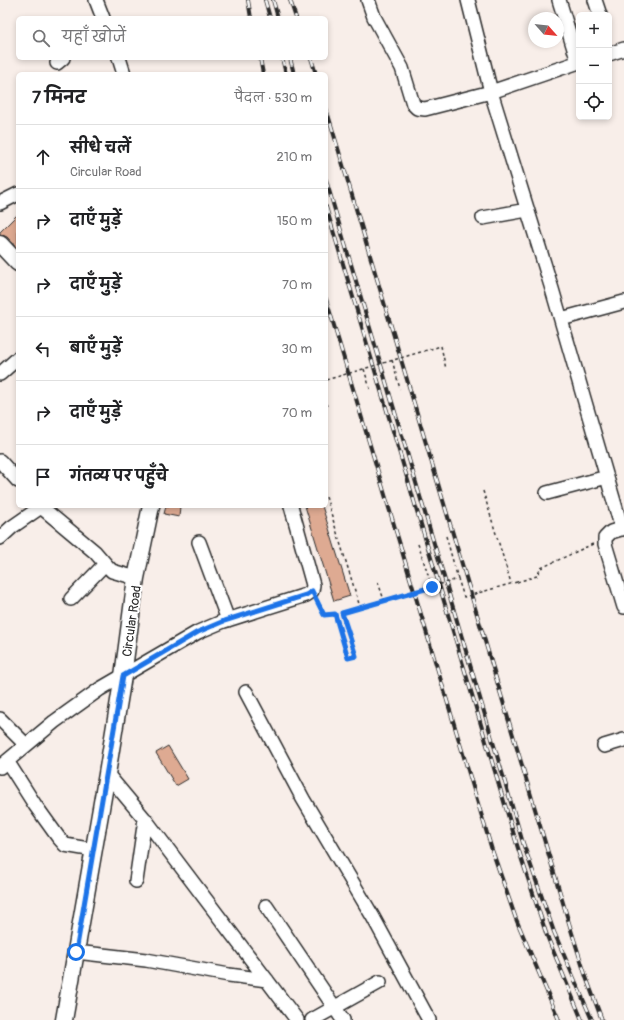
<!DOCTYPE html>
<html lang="hi">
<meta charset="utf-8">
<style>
:root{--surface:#fff;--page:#f2f2f2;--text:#202124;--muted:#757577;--line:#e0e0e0}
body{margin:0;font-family:Pangolin,"Playpen Sans Deva",sans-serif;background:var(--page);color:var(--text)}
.controls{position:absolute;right:12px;top:12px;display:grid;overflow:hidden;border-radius:6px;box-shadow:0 2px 6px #0003}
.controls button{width:36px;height:36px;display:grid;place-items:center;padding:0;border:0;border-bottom:1px solid var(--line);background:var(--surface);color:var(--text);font:20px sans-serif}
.compass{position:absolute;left:528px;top:12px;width:36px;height:36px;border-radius:50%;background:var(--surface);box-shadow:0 2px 6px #0003;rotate:117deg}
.stop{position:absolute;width:12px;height:12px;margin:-9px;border:3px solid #1a73e8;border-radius:50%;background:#fff}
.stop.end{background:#1a73e8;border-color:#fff;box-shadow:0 1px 4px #0008}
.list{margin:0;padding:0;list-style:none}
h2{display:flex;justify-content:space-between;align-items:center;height:52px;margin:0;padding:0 16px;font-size:17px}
h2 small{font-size:13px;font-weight:400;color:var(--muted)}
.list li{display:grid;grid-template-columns:26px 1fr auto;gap:12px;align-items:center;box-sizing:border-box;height:64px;padding:0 16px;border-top:1px solid var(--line)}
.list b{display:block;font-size:15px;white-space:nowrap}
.list p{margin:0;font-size:13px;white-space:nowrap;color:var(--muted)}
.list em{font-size:13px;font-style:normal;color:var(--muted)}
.icon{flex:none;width:22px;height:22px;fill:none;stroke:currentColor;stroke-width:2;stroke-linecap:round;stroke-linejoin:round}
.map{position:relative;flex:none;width:624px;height:1020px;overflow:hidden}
.search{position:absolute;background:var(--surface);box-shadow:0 2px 6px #0003;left:16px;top:16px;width:312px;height:44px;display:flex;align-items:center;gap:10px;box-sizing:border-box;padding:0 14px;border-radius:6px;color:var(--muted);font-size:15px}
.panel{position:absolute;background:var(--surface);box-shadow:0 2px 6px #0003;left:16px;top:72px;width:312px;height:436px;border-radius:6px}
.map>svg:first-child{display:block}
.building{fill:#deaa92;stroke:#2b2b2b}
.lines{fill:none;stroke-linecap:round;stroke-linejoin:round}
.minor-casing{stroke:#2b2b2b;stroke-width:16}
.major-casing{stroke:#2b2b2b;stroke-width:19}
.path{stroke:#2b2b2b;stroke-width:1.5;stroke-dasharray:3 3;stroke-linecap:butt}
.minor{stroke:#fff;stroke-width:13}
.major{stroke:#fff;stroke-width:16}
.rail-casing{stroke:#2b2b2b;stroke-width:4}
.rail{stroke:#fff;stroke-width:2.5;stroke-dasharray:8;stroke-linecap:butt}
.path-bridge{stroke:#2b2b2b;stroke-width:1.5;stroke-dasharray:3 3;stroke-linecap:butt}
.route{stroke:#1a73e8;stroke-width:5}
.labels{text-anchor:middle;stroke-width:4;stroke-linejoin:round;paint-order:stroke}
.street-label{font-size:13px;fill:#2b2b2b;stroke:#fff}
</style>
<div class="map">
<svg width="624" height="1020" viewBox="0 0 624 1020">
<rect width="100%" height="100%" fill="#f8eee9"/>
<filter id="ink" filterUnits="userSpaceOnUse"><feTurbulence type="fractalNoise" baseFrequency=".025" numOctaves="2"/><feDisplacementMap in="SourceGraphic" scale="8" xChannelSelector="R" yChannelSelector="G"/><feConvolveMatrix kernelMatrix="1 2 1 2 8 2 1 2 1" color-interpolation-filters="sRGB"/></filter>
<g filter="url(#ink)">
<path class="building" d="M18 214V249L7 237 0 234V232Z
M166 506H180L179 517 164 514Z
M305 506H322L350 596 334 601Z
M168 746 188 779 176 786 156 753Z"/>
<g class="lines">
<g class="minor-casing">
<path id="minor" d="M96 0 103 18
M368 0 374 17 402 68 413 104 417 108 425 109 491 92 579 62
M468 0 491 92 552 289 622 529
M559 0 578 62
M595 0 600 15
M609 54 624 49
M119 58 124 74
M57 63 63 58
M0 203 18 194
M483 218 527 210
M561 319 624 302
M0 374 18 358
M0 461 18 481
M547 493 607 477
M40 506 95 552 108 567 112 571 136 578
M624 528 611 532 605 538V544L624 607
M0 538 12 527 41 507
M199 542 228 620
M71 599 105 564
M246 692 303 799 373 917 429 1020
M0 719 26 745
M604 746 624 740
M7 761 35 805 58 837 65 845 94 850
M0 767 54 722 100 689 198 632 224 621 306 595 312 591 313 585 291 506
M107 774 148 823 297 1020
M136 881 145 819
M266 906 343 1020
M76 952 146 960 229 975 267 980
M312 1020 380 982"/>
</g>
<g class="major-casing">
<path id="major" d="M0 244 18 263
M64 1020 107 774 123 676 136 578 151 506"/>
</g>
<path class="path" d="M441 346 446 369
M392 360 400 389
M364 369 371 392
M326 404 327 406
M483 491 511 583
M326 497 360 607
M446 536 458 579
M418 544 432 587
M378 582 384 600
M517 582 537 576 541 568 595 543
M317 600 324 615 335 614 348 658 356 656 342 613"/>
<use href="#minor" class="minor"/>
<use href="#major" class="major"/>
<g class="rail-casing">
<path id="rail" d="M248 0 251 18
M265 0 270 18
M273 0 278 18
M290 0 296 18
M260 58 263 74
M282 58 286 74
M290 58 294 74
M311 58 316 74
M326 108 572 933 586 977 602 1020
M326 180 523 843 554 932 592 1020
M326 207 517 845 547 936 582 1020
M326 299 492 850 516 919 559 1020"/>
</g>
<use href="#rail" class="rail"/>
<path class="path-bridge" d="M326 380 441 346
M342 613 458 579 464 597 517 582"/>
</g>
</g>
<g class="lines" filter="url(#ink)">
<path class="route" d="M76 952 123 676 198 632 224 621 306 595 312 591 324 615 335 614 348 658 356 656 342 613 432 587"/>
</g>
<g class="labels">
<g class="street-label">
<text transform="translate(131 621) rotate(-82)" y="5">Circular Road</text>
</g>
</g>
</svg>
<div class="controls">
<button>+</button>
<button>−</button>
<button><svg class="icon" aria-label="locate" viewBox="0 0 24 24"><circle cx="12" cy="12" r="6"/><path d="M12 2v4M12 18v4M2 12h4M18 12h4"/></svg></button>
</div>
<svg class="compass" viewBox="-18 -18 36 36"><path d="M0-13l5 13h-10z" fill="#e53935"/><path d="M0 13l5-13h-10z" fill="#757577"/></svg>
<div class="stop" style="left:76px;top:952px"></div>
<div class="stop end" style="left:432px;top:587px"></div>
<div class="search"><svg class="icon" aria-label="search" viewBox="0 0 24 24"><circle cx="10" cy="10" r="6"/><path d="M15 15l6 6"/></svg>यहाँ खोजें</div>
<section class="panel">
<h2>7 मिनट<small>पैदल · 530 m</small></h2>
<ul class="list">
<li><svg class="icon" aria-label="ahead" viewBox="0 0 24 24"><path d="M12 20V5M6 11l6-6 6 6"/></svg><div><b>सीधे चलें</b><p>Circular Road</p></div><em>210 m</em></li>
<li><svg class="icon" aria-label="right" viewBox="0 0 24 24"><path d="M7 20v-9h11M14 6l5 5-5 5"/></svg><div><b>दाएँ मुड़ें</b></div><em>150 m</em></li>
<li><svg class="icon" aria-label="right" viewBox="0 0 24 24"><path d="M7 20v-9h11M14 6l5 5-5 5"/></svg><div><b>दाएँ मुड़ें</b></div><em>70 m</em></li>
<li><svg class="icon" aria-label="left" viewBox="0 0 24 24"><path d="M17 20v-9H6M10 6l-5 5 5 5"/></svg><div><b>बाएँ मुड़ें</b></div><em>30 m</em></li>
<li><svg class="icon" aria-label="right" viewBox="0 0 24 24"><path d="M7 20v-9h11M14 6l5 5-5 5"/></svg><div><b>दाएँ मुड़ें</b></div><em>70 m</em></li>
<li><svg class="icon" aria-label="arrive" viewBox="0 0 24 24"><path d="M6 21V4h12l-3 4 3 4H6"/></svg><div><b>गंतव्य पर पहुँचे</b></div></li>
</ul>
</section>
</div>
